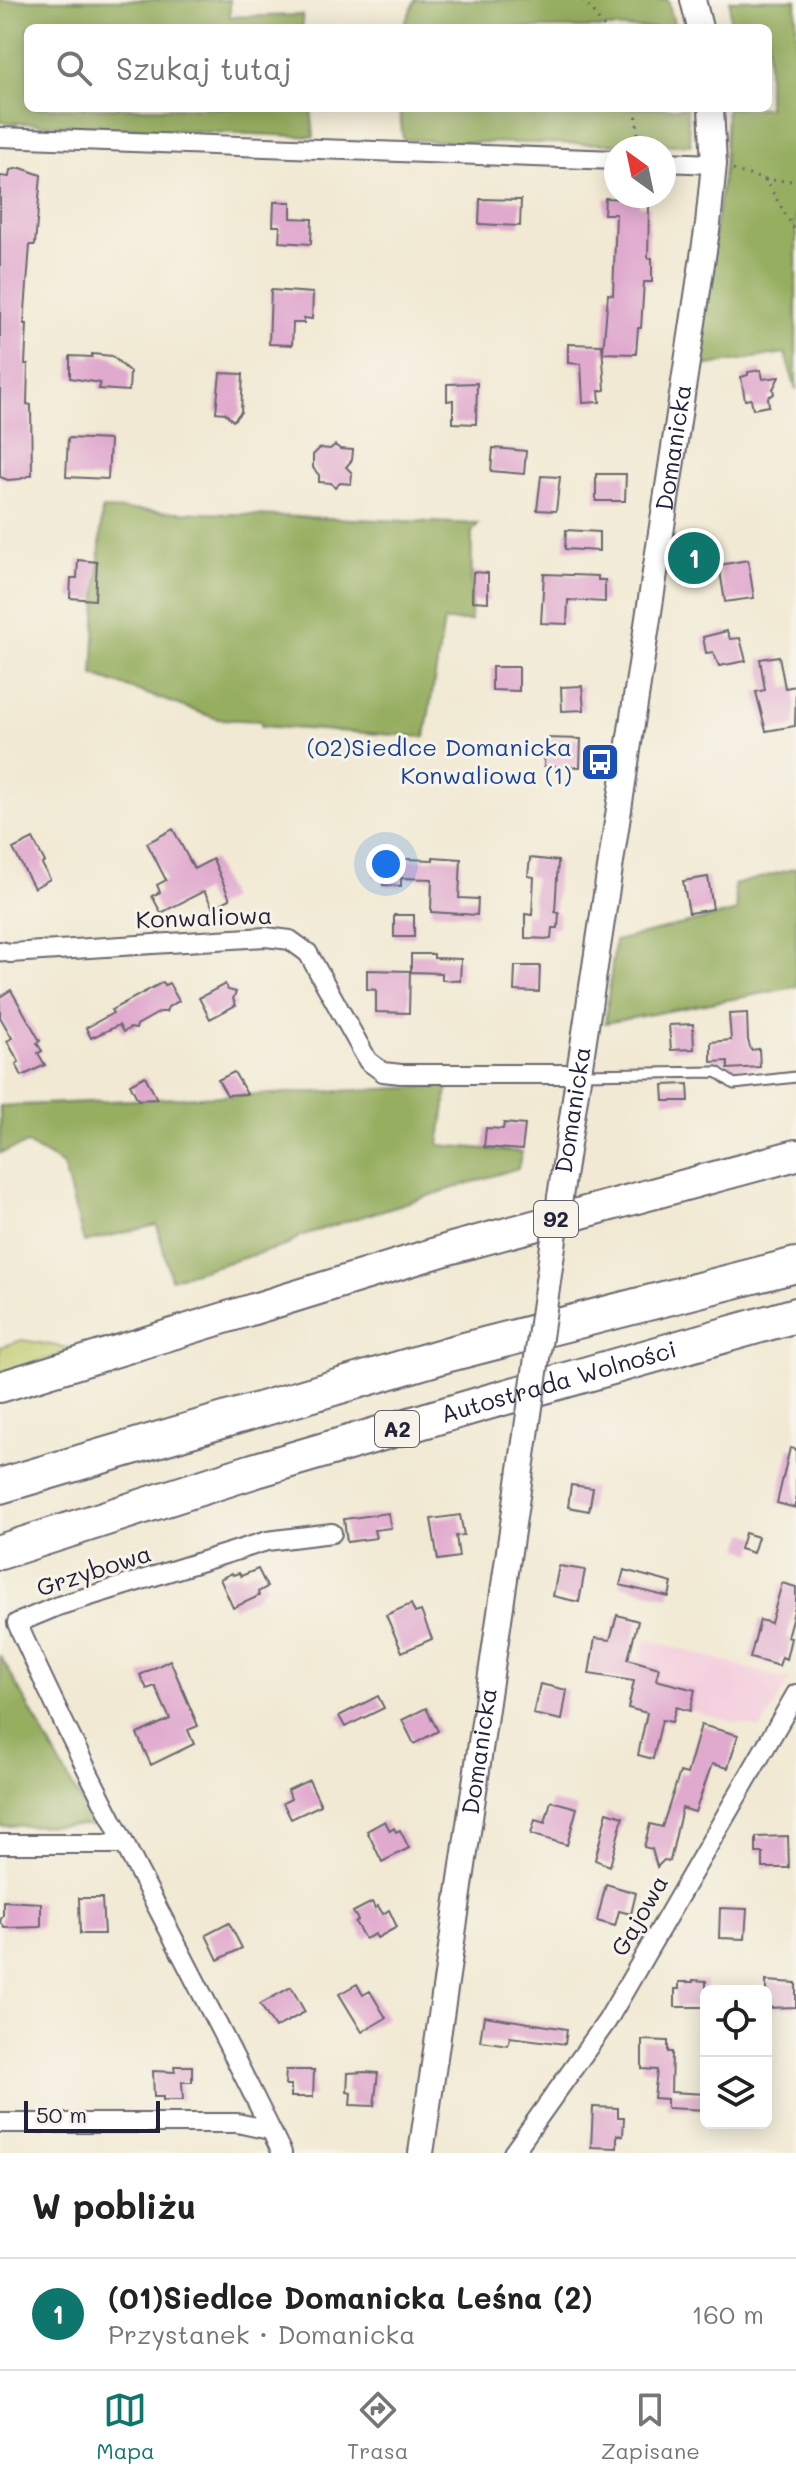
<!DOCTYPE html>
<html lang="pl">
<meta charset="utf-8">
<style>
:root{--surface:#fff;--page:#f2f2f2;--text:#222;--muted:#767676;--line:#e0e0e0;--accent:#0f766e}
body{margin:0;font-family:Mali,sans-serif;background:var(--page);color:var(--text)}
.controls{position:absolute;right:24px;bottom:24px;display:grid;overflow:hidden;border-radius:12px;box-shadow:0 4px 20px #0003}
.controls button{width:72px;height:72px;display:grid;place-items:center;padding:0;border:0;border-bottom:2px solid var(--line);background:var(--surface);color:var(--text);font:40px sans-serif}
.compass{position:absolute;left:604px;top:136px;width:72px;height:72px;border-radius:50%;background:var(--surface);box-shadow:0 4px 20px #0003;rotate:327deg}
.scale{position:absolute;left:24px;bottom:20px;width:136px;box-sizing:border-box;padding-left:8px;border:4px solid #22223b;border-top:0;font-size:22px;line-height:28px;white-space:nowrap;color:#22223b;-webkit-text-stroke:6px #f7f3e8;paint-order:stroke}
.you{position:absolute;left:386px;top:864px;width:28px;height:28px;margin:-20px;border:6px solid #fff;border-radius:50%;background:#1a73e8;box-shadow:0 0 0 12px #1a73e833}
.badge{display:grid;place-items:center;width:52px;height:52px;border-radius:50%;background:var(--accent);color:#fff;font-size:26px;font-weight:700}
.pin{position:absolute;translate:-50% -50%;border:4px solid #fff;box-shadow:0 2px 8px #0006}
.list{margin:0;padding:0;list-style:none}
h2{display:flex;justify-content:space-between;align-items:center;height:104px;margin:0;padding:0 32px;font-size:34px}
h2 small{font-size:26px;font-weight:400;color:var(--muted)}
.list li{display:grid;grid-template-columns:52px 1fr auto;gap:24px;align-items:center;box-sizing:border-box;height:112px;padding:0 32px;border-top:2px solid var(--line)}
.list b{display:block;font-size:30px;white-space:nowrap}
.list p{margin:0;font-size:26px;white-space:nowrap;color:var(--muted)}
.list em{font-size:26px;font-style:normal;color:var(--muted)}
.icon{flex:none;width:44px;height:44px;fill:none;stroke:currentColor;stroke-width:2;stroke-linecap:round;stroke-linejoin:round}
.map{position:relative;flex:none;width:796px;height:2153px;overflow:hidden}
.search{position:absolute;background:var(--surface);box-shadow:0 4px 20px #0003;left:24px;right:24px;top:24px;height:88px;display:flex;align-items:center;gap:20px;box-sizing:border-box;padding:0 28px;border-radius:12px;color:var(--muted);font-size:30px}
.sheet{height:216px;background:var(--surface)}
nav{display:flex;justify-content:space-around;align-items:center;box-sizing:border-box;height:112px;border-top:2px solid var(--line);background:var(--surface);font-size:22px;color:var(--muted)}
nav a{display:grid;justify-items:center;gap:4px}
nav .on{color:var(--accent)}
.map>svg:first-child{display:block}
.built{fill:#f4cfde}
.green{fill:#beca6c;stroke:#707654;stroke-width:2}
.forest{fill:#96ae60;stroke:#5c684e;stroke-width:2}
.building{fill:#e0a9ce}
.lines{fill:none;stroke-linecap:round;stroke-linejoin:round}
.service-casing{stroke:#6a6870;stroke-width:13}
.minor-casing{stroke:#6a6870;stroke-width:22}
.tertiary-casing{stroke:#6a6870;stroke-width:28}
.primary-casing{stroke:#6a6870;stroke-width:34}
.motorway-casing{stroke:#6a6870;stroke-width:38}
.path{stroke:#6a6870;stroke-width:3;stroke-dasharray:2 6;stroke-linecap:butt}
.service{stroke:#fff;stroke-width:9}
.minor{stroke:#fff;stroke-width:18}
.tertiary{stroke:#fff;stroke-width:24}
.primary{stroke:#fff;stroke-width:30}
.motorway{stroke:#fff;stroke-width:34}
.tertiary-bridge-casing{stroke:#6a6870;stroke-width:28;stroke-linecap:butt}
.tertiary-bridge{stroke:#fff;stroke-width:24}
.labels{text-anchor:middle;stroke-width:6;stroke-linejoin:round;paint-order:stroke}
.shield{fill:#f7f3e8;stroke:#62616f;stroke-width:2}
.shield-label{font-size:22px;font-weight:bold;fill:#22223b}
.street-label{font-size:24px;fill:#22223b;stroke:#f7f3e8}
.transit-label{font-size:24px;fill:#164399;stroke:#f7f3e8;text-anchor:end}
</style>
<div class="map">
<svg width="796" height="2153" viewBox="0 0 796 2153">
<rect width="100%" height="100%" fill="#f7f3e8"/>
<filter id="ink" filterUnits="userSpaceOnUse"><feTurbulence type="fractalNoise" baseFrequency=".0125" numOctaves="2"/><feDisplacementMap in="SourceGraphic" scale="16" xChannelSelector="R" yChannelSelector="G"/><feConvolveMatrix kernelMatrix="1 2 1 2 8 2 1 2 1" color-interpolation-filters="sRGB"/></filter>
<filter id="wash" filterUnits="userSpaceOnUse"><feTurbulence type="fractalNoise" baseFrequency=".006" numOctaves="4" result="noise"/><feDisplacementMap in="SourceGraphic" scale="32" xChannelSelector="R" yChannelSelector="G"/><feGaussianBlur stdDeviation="1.8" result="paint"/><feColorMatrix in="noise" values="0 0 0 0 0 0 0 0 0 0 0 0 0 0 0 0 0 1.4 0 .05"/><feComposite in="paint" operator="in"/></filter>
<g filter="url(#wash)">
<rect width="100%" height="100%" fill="#f1e9d3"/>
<path class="built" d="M646 1639 789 1680 761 1729 631 1695Z"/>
<path class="green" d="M22 1340 79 1350 0 1373V1347Z"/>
<path class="forest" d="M0 0H230V17L302 15 303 28H28V108H311L314 137 0 122Z
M415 0H668L675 28H403Z
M730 0H796V390L785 353 695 367 724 168 727 108H768V28H730Z
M399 108H686L691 145 452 142 403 139Z
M102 509 478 524 472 532 471 621H444L425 737 261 726V721L218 719 93 675Z
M796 868V987L605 1023 615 941 737 911 734 885Z
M448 1086 439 1145 522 1152 518 1168 300 1236 288 1245 171 1279 157 1225 84 1242 63 1165 27 1144 0 1153V1106Z
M0 1655 94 1825 0 1826Z"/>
<g id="blocks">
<path class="building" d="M21 168 41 175 35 245H30L24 324H27L25 364H28L27 404 31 405 32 475 20 479 8 480 0 477V176L9 177 10 170Z
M605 198 639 200V206H649L648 258H652V282H644L641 328H638L636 354 603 353 608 294 613 295 616 214H604Z
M480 199 521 200 520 226 479 224Z
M274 202H291V218L312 219 311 244 279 242 280 226H273Z
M271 290 313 293 312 319 304 318V323H293L292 345 269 344Z
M568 344 602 345 605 390 599 391 600 402 583 403 581 364 568 363Z
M92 354 112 356 130 372 129 391 99 389 100 383 70 378V356L92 357Z
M761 370 763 379 779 377 773 389 774 394 768 397 769 406 753 409 751 399 745 400 741 377 748 375V372Z
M220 373 243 374 241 412 233 421 225 413 216 412Z
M477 383 476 424 453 423V400L447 401V384Z
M68 438 110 440 108 479 66 477Z
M335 445 340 449 353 450 352 460 346 467 352 473 351 484 340 483 335 488 331 483 319 482V475L313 468V455L320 448 330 449Z
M493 448 526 451 524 474 491 471Z
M596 474H626L625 501H596Z
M541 476 560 477 556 511 537 510Z
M566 530 599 532V551L565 549Z
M78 560 97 562 95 600 70 598 71 578H77Z
M748 560 754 598 725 602 719 565Z
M473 572 488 573V602L472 601Z
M544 574 598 576V580H605V602L568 600 567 624 541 623Z
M727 631 730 639 740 638 746 661 719 666 713 652 706 653 703 637Z
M779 656 785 688 796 686 795 726 766 731 756 692 765 690 760 659Z
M492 667H519V691L492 690Z
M582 686 584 710 562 711 561 687Z
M545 738 581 739 580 767 544 766Z
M173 829 194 869 213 859 230 899 213 908 204 891 161 913 152 896 160 892 157 885 166 880 147 843Z
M33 839 45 862 42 864 50 879 34 888 13 849Z
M433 857 461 859 459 898 478 899 477 915 431 912 432 879 401 878V886L383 885V878L374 877 375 858 433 860Z
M530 858 558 861 555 912 559 913 558 928H552L551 939 525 938V914L532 915 534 877 528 876Z
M708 877 713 909 689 913 683 881Z
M394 915H414V937H394Z
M411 954H434V958L461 959 460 981 442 980V973L411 972Z
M515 966H540L539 992 514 991Z
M367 970 410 971 409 1013 376 1012V990L367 989Z
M163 982 165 985 169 983 179 1001 168 1007 166 1012H160L137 1025 136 1029 130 1028 123 1032 119 1025 91 1038 86 1028 113 1013 111 1010Z
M225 984 228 990 236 992 233 999 236 1005 210 1019 199 998Z
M11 990 40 1041 37 1043 42 1051 38 1053 45 1065 22 1076 16 1064 19 1062 7 1041 12 1038 0 1017V997Z
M747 1013 748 1040 751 1050 759 1049 760 1067 728 1069V1061L711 1062V1042L731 1040 729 1014Z
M693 1024 694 1049 671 1050 669 1025Z
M234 1072 247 1094 227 1095 218 1080Z
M145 1076 157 1099 138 1100 130 1084Z
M688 1084 689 1101H664L663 1085Z
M504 1123 525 1125 522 1150 484 1147 486 1128 503 1129Z
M790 1448 796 1449V1508L777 1503Z
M571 1485 593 1488 589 1511 568 1507Z
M388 1513 391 1528 374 1530 376 1538 347 1542 344 1519Z
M460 1515 464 1535 456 1536 459 1557 438 1560 431 1519Z
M745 1533 758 1537 753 1553 740 1549Z
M559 1566 585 1570 579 1602 553 1596Z
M258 1569 267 1587 258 1592 259 1596 233 1608 220 1579 232 1573 233 1575 239 1573 241 1576Z
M624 1570 672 1583 669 1597 620 1585Z
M782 1583 796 1587V1604L787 1637 791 1638 786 1659 782 1657 779 1666 750 1658 760 1620 771 1623Z
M411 1604 415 1613 421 1611 432 1639 402 1652 386 1615Z
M617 1615 638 1621 628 1659 659 1668 656 1680 695 1690 690 1711 676 1707 672 1722 662 1720 653 1759 638 1755 647 1713 628 1708 634 1681 589 1674 595 1638 610 1640Z
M170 1660 198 1726 188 1730 194 1744 151 1765 137 1734 170 1719 155 1686 147 1689 140 1675Z
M540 1684 567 1690 562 1720 533 1714Z
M378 1696 384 1708 345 1727 339 1716Z
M426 1708 438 1731 414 1744 402 1720Z
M701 1725 738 1735 728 1768 712 1764 695 1812 682 1808 670 1861 664 1860 657 1867 652 1849 644 1847 650 1824 662 1827 680 1772 687 1774Z
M309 1780 321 1805 291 1819 283 1803 291 1799 288 1790Z
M551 1801 577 1808 567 1845 531 1834 535 1820 545 1823Z
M607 1812 623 1817 610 1866 595 1860Z
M385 1821 390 1831 394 1828 396 1832 400 1830 409 1848 382 1862 367 1831Z
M788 1836 789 1868H763V1853H756V1837Z
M606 1884 636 1893 631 1914 619 1911 615 1926 597 1921Z
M79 1898H102L104 1934H80Z
M3 1901 41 1903V1927L5 1928 0 1921 3 1915Z
M372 1902 375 1908 378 1906 383 1914 389 1910 397 1927 377 1938 375 1934 365 1939 355 1922 358 1920 353 1912Z
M720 1908 747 1909 745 1939 719 1938Z
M229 1923 242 1948 218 1960 206 1935Z
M693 1980 706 1981V2007H675V1989H679V1982H693Z
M766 1981 796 1983V2007L766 2008Z
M357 1984 363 1995 370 1991 386 2018 362 2032 339 1994Z
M291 1987 305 2012 275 2028 260 2004Z
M484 2016 567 2029 565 2044 510 2037 508 2045 480 2041Z
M642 2040 668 2041V2052H672L671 2092 706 2094V2110L667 2108V2099L654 2098 657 2070 642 2069Z
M174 2066H192V2082H182L183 2100H163V2097H154L153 2071 175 2072Z
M286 2070H314L313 2097H291V2085H285Z
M365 2072 378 2073 374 2106 350 2105 351 2093 347 2092 348 2073Z
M593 2107 618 2108V2117H624L623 2136 617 2135V2148L591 2147Z"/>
</g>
</g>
<g filter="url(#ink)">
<use href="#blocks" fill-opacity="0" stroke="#6a6870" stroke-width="2"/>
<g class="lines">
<g class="service-casing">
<path id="service" d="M580 1074 717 1072 734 1084 796 1077"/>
</g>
<g class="minor-casing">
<path id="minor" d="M0 137 616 160
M664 162 714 164
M0 951 10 953 266 937 290 940 308 953 368 1061 383 1072 401 1074H580
M0 1844H124
M0 2123H237L270 2130
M282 2153C196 1975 98 1803 17 1623L58 1606 267 1541 332 1533
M513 2153 607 2021 796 1694"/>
</g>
<g class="tertiary-casing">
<g id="tertiary">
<path d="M693 0 700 28"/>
<path id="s1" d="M560 1197 708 224 714 164 711 108"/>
<path id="s2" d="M421 2153 526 1435"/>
</g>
</g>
<g class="primary-casing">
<path id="primary" d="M0 1387 452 1248 796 1155"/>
</g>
<g class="motorway-casing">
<g id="motorway">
<path d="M0 1486 449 1354 796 1265"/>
<path id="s3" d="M0 1552 253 1471 488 1402 796 1315"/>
</g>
</g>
<path class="path" d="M583 0 605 28
M636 108 639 148
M733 170 765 180 796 232
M765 180 796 181"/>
<use href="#service" class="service"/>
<use href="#minor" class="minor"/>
<use href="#tertiary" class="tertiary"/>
<use href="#primary" class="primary"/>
<use href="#motorway" class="motorway"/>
<g class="tertiary-bridge-casing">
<path id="tertiary-bridge" d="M526 1435 560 1197"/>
</g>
<use href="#tertiary-bridge" class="tertiary-bridge"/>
</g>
</g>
<defs>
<g id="bus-square" transform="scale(2)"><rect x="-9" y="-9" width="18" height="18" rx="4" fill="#1a4fb4" stroke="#f7f3e8"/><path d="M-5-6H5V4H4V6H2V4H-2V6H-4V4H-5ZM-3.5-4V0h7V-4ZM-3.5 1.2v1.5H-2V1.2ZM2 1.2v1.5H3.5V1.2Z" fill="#fff"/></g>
</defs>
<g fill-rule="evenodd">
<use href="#bus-square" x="600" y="762"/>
</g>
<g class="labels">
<g class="shield">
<rect x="534" y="1201" width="44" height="36" rx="6"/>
<rect x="375" y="1411" width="44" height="36" rx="6"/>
</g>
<g class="shield-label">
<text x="556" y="1227">92</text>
<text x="397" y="1437">A2</text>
</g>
<g class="street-label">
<text dy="8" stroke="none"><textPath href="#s1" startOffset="758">Domanicka</textPath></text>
<text transform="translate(204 918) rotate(-2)" y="8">Konwaliowa</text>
<text dy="8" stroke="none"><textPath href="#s1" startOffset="88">Domanicka</textPath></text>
<text dy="8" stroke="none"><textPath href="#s3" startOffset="584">Autostrada Wolności</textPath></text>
<text transform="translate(94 1571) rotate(-18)" y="8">Grzybowa</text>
<text dy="8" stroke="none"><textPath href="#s2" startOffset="406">Domanicka</textPath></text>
<text transform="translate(640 1916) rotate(-60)" y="8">Gajowa</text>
</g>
<g class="transit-label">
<text x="572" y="756">(02)Siedlce Domanicka<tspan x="572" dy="28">Konwaliowa (1)</tspan></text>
</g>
</g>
</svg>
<div class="controls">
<button><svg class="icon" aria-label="locate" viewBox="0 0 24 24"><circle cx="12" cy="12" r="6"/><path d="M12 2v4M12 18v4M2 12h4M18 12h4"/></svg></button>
<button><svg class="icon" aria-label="layers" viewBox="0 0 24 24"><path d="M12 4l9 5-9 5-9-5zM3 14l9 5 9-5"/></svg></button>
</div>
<svg class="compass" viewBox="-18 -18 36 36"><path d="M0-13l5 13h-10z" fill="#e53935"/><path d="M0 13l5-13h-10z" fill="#767676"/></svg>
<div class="scale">50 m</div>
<div class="you"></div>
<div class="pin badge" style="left:694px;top:558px">1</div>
<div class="search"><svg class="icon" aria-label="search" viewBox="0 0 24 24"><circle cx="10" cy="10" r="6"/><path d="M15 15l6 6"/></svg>Szukaj tutaj</div>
</div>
<section class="sheet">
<h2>W pobliżu<small></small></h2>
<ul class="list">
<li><span class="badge">1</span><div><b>(01)Siedlce Domanicka Leśna (2)</b><p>Przystanek · Domanicka</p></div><em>160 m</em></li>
</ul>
</section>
<nav>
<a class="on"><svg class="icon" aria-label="map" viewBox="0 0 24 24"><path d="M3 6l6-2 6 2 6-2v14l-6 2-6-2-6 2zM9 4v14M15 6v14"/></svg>Mapa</a>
<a><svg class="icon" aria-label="directions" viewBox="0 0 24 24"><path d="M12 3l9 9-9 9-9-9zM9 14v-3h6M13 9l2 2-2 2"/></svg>Trasa</a>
<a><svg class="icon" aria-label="saved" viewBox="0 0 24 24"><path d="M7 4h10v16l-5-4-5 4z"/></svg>Zapisane</a>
</nav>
